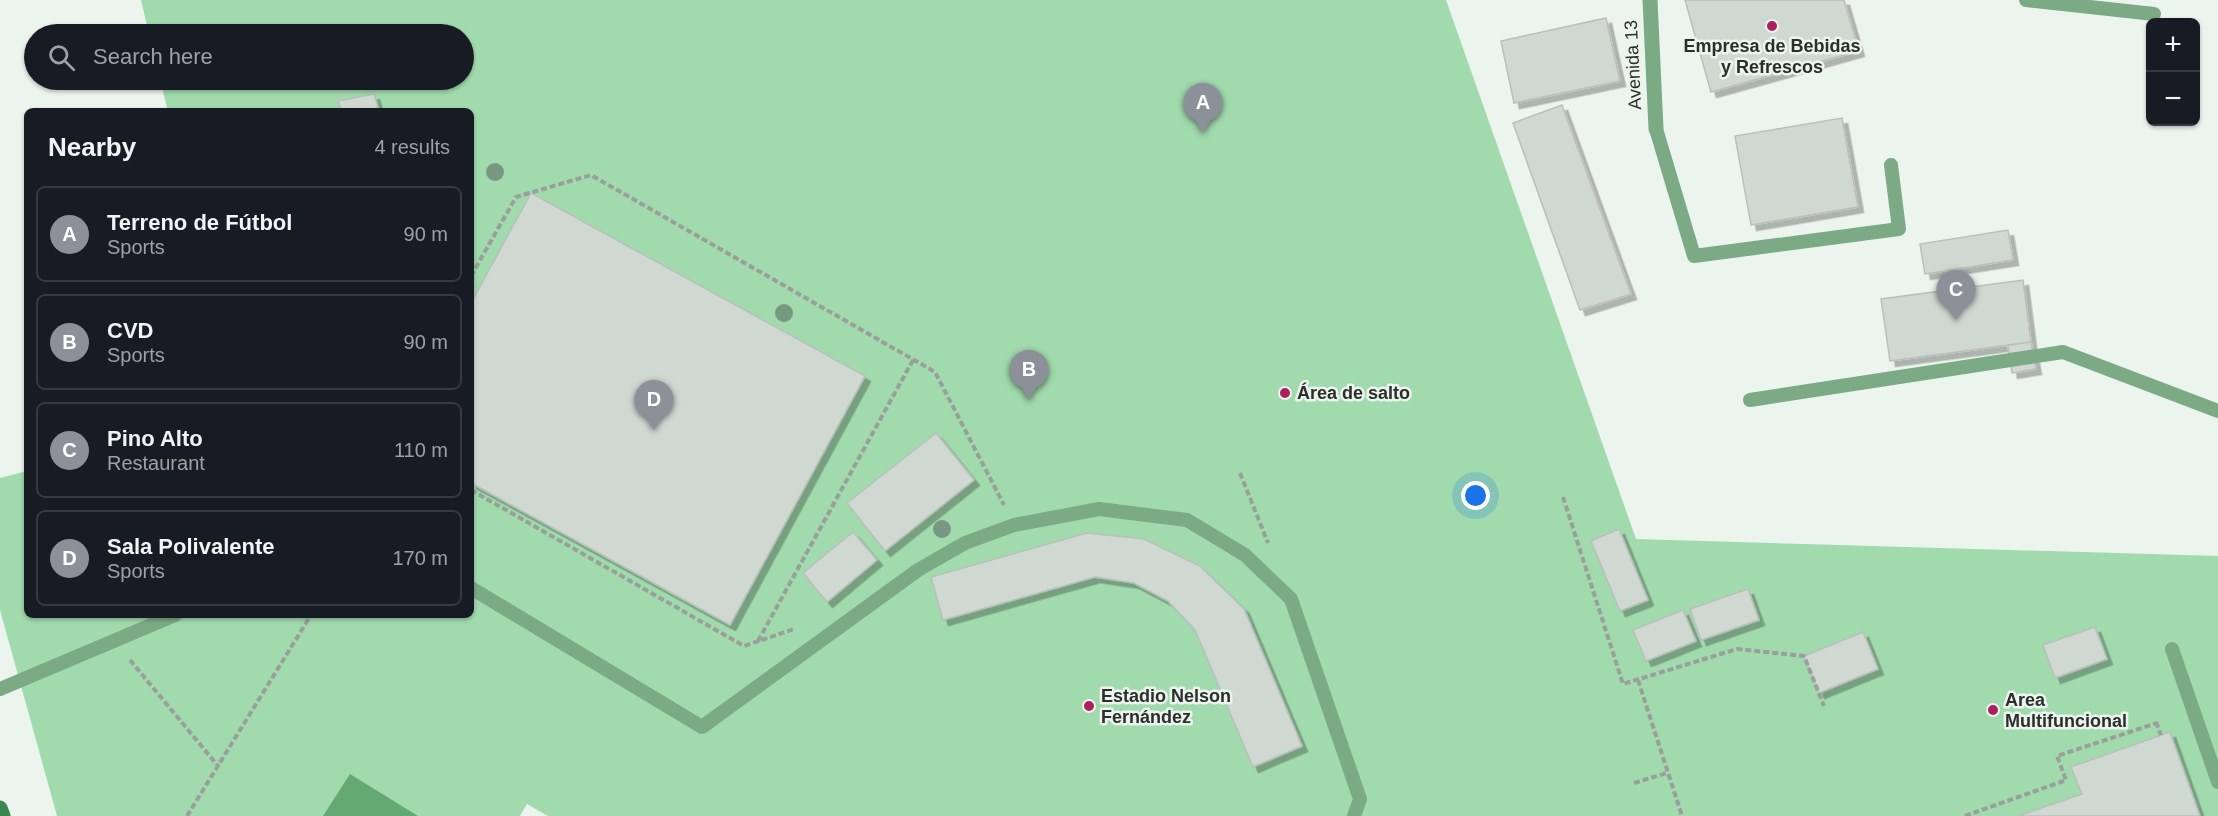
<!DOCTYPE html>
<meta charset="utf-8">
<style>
:root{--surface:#171b24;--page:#242831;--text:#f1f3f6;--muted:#9ea1a6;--line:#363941;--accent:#8c9099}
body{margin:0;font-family:Arial,sans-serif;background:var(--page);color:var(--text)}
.controls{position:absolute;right:18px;top:18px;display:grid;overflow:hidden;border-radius:9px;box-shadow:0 2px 4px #0004}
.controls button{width:54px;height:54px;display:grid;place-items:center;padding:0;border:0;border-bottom:2px solid var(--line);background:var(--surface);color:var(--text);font:30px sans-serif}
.you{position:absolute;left:1476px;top:496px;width:21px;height:21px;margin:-15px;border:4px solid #fff;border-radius:50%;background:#1a73e8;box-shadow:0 0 0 9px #1a73e833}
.badge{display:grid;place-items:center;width:39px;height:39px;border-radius:50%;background:var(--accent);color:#fff;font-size:20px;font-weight:700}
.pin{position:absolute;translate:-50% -50px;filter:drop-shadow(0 2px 3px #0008)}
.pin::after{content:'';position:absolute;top:32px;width:21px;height:18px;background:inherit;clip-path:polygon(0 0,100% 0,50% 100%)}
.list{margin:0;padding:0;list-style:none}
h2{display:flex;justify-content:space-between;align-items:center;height:78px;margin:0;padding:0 24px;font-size:26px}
h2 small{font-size:20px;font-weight:400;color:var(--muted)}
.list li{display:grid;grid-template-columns:39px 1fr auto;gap:18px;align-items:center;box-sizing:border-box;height:96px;margin:0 12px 12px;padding:0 12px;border:2px solid var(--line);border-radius:9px}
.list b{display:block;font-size:22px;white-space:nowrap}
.list p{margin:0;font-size:20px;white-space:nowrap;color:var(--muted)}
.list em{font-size:20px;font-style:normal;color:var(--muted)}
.icon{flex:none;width:33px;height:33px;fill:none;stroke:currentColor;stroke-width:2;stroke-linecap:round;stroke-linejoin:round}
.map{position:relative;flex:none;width:2218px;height:816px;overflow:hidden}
.search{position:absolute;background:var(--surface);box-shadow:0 2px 4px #0004;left:24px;top:24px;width:450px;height:66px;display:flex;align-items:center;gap:15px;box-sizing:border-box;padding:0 21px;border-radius:33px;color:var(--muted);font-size:22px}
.panel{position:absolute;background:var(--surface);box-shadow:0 2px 4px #0004;left:24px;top:108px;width:450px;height:510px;border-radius:9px}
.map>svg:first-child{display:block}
.green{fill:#a1daad}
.water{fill:#64a874}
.building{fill:#d0d8d2;stroke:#b9c0ba;stroke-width:1.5;filter:url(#shadow)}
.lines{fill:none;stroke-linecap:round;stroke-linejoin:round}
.path{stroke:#999f9a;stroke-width:4;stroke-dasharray:6 3;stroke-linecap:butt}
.service{stroke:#7baa85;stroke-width:14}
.minor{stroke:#7baa85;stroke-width:15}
.secondary{stroke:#3c8651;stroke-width:15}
.tree{fill:#789882}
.poi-dot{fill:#ac205d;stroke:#ecf4ee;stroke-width:2}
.labels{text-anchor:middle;stroke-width:5;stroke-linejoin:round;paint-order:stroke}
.poi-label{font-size:18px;font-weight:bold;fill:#2b2e2b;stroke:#ecf4ee;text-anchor:start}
.street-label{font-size:18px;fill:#2b2e2b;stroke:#ecf4ee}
</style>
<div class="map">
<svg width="2218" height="816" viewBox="0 0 2218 816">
<defs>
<filter id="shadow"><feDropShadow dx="5.5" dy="5.5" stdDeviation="0" flood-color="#0004"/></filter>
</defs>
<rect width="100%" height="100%" fill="#ecf4ee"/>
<path class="green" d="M141 0H1446L1636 539 2218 556V816H548L527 804 520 816H57L0 610V478L27 471V615H471V111H168L160 80H464V34H149Z"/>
<path class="water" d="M350 774 418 816H323Z"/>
<path class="building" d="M1685 0H1844L1859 51 1711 92Z
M1606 18 1620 81 1514 103 1501 41Z
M374 94 379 111H342L338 101Z
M1562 105 1631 294 1580 310 1513 123Z
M1842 118 1858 207 1751 225 1735 136Z
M531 193 865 376 730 625 471 483V303Z
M2008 230 2013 260 1925 274 1920 244Z
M2023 280 2031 342 1890 361 1881 299Z
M2031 342 2036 369 2012 373 2008 345Z
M936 433 974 480 885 551 847 503Z
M1619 529 1648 600 1620 611 1591 541Z
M853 532 877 560 827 602 803 573Z
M1087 533 1144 539 1200 566 1244 609 1302 746 1253 767 1195 630 1168 601 1134 583 1095 577 943 620 931 577Z
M1748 589 1759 620 1701 640 1690 609Z
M1683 610 1696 641 1646 661 1633 630Z
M2095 627 2107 659 2055 678 2043 645Z
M1863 632 1878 669 1819 693 1804 656Z
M2170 732 2200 816H2018L2082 794 2071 767Z"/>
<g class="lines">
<path class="path" d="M471 276 516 197 591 175 935 372 1004 505
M1240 473 1268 543
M471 490 744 646 794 629
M1563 497 1623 684 1737 649 1804 656 1824 706
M758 641 913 360
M130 660 218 766
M1638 680 1682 816
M2156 722 2161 735
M1634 783 1667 773
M187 816 311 615
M1965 816 2066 780 2057 756 2157 723"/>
<path class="service" d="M2026 0 2154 14
M1656 129 1694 256 1899 229 1891 165
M1750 400 2063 352 2218 411
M471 588 702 727 918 570 965 543 1014 525 1099 509 1187 520 1245 555 1291 599 1360 799 1354 816
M2172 649 2218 782
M0 689 175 615"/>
<path class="minor" d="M1650 0 1656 129"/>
<path class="secondary" d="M0 808 3 816"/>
</g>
<g class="tree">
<circle cx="495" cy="172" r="9"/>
<circle cx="784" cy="313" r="9"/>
<circle cx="942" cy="529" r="9"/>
</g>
<g class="poi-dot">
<circle cx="1772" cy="26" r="6"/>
<circle cx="1285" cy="393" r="6"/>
<circle cx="1089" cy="706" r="6"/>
<circle cx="1993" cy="710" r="6"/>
</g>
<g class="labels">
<g class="poi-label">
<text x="1772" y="52" text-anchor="middle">Empresa de Bebidas<tspan x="1772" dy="21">y Refrescos</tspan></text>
<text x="1297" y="399">Área de salto</text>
<text x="1101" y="702">Estadio Nelson<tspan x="1101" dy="21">Fernández</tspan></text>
<text x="2005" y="706">Area<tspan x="2005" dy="21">Multifuncional</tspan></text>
</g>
<g class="street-label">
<text transform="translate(1633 65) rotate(-93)" y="6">Avenida 13</text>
</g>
</g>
</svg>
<div class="controls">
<button>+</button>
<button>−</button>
</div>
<div class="you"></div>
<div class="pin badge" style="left:1203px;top:133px">A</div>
<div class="pin badge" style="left:1029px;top:400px">B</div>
<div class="pin badge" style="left:1956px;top:320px">C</div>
<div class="pin badge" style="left:654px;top:430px">D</div>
<div class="search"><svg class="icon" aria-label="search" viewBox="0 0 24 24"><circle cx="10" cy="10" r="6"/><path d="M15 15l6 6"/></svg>Search here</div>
<section class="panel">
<h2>Nearby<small>4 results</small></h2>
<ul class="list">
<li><span class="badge">A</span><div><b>Terreno de Fútbol</b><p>Sports</p></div><em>90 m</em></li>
<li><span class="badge">B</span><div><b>CVD</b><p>Sports</p></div><em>90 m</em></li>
<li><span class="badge">C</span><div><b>Pino Alto</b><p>Restaurant</p></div><em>110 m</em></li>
<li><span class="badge">D</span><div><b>Sala Polivalente</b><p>Sports</p></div><em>170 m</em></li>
</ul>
</section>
</div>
